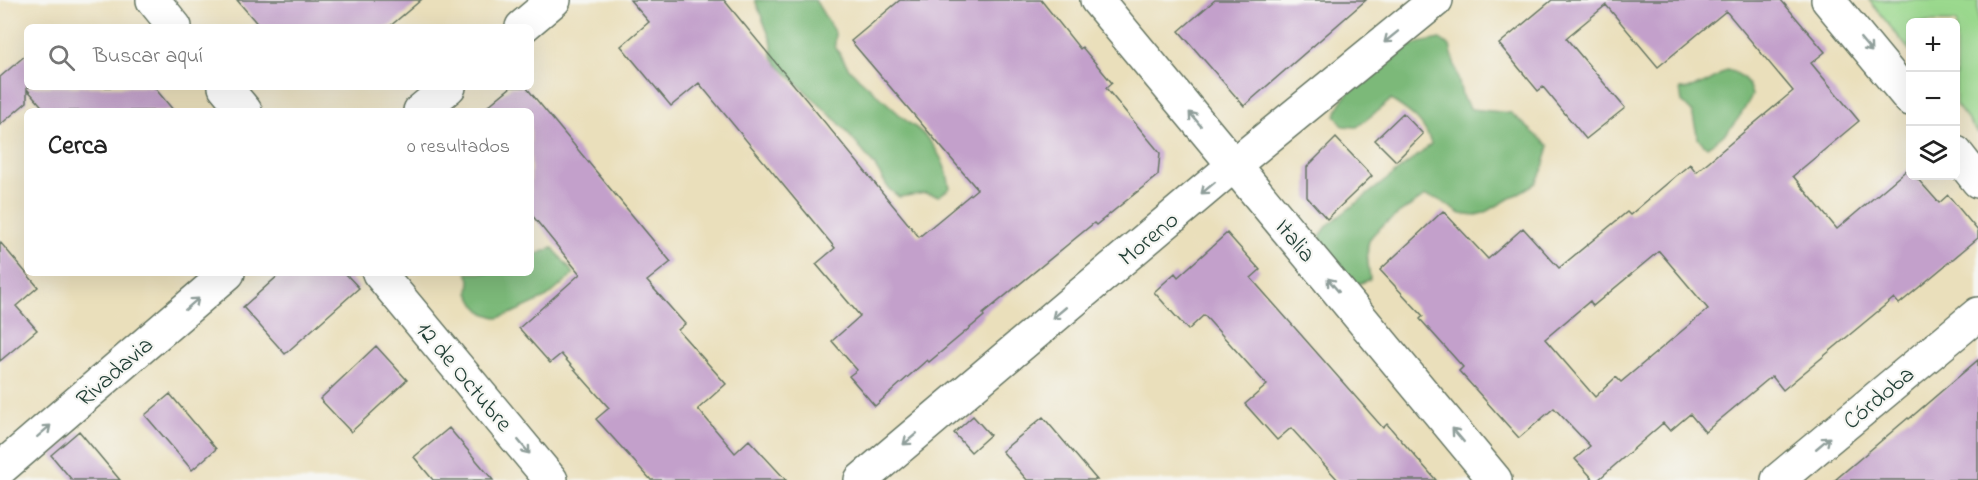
<!DOCTYPE html>
<html lang="es">
<meta charset="utf-8">
<style>
:root{--surface:#fff;--page:#f6f6f6;--text:#222;--muted:#767676;--line:#e0e0e0}
body{margin:0;font-family:"Indie Flower",sans-serif;background:var(--page);color:var(--text)}
.controls{position:absolute;right:18px;top:18px;display:grid;overflow:hidden;border-radius:9px;box-shadow:0 6px 24px #0002}
.controls button{width:54px;height:54px;display:grid;place-items:center;padding:0;border:0;border-bottom:2px solid var(--line);background:var(--surface);color:var(--text);font:30px sans-serif}
.list{margin:0;padding:0;list-style:none}
h2{display:flex;justify-content:space-between;align-items:center;height:78px;margin:0;padding:0 24px;font-size:26px}
h2 small{font-size:20px;font-weight:400;color:var(--muted)}
.icon{flex:none;width:33px;height:33px;fill:none;stroke:currentColor;stroke-width:2;stroke-linecap:round;stroke-linejoin:round}
.map{position:relative;flex:none;width:1978px;height:480px;overflow:hidden}
.search{position:absolute;background:var(--surface);box-shadow:0 6px 24px #0002;left:24px;top:24px;width:510px;height:66px;display:flex;align-items:center;gap:15px;box-sizing:border-box;padding:0 21px;border-radius:9px;color:var(--muted);font-size:22px}
.panel{position:absolute;background:var(--surface);box-shadow:0 6px 24px #0002;left:24px;top:108px;width:510px;height:168px;border-radius:9px}
.map>svg:first-child{display:block}
.green{fill:#9bd98e;stroke:#5d8b61;stroke-width:1.5}
.forest{fill:#7cb979;stroke:#4e7b56;stroke-width:1.5}
.building{fill:#c3a0cb;fill-rule:evenodd}
.lines{fill:none;stroke-linecap:round;stroke-linejoin:round}
.minor-casing{stroke:#667663;stroke-width:36}
.minor{stroke:#fff;stroke-width:33}
.oneway{stroke:#8f9e9a}
.labels{text-anchor:middle;stroke-width:4.5;stroke-linejoin:round;paint-order:stroke}
.street-label{font-size:24px;fill:#1f3d34;stroke:#f6f6f2}
</style>
<div class="map">
<svg width="1978" height="480" viewBox="0 0 1978 480">
<rect width="100%" height="100%" fill="#f6f6f2"/>
<filter id="ink" filterUnits="userSpaceOnUse"><feTurbulence type="fractalNoise" baseFrequency=".0167" numOctaves="2"/><feDisplacementMap in="SourceGraphic" scale="12" xChannelSelector="R" yChannelSelector="G"/><feConvolveMatrix kernelMatrix="1 2 1 2 8 2 1 2 1" color-interpolation-filters="sRGB"/></filter>
<filter id="wash" filterUnits="userSpaceOnUse"><feTurbulence type="fractalNoise" baseFrequency=".008" numOctaves="4" result="noise"/><feDisplacementMap in="SourceGraphic" scale="24" xChannelSelector="R" yChannelSelector="G"/><feGaussianBlur stdDeviation="1.35" result="paint"/><feColorMatrix in="noise" values="0 0 0 0 0 0 0 0 0 0 0 0 0 0 0 0 0 1.4 0 .05"/><feComposite in="paint" operator="in"/></filter>
<g filter="url(#wash)">
<rect width="100%" height="100%" fill="#eadfbb"/>
<path class="green" d="M1869 0H1978V133L1956 105V22H1910V51Z"/>
<path class="forest" d="M755 0H815L835 33V47L850 70 909 123C932 137 946 161 950 188L939 196 925 193 899 197 889 189 875 166 840 124 779 66 772 55V43Z
M1440 39 1450 46 1463 99 1471 109 1511 113 1549 146 1542 171 1536 183 1488 211 1475 216 1461 214 1438 199 1425 196C1412 205 1374 228 1369 241 1365 253 1369 267 1370 279 1366 281 1360 284 1356 284 1334 283 1325 254 1320 236L1328 225 1421 153 1431 144C1425 122 1410 112 1391 100L1357 127 1343 126 1335 115C1346 87 1383 55 1412 45 1421 42 1431 41 1440 39Z
M1727 70C1742 74 1748 80 1752 95 1741 117 1729 134 1707 147L1698 138 1692 112 1682 102 1680 89C1699 89 1711 80 1727 70Z
M553 248 574 274 547 297 510 314 498 318 484 313 475 304 469 293 470 279 467 273H531V256Z"/>
<g id="blocks">
<path class="building" d="M237 0H421L389 27H260Z
M630 0H724L919 237 977 189 851 41 900 0H1041L1080 49 1082 47 1112 83 1106 88 1160 153 1158 175 1096 225 1094 223 983 314 984 316 929 362 927 360 875 406 849 376 857 370 832 341 860 316 816 264 835 248 699 83 671 106 621 46 649 22Z
M1215 0H1366L1244 106 1179 31Z
M1552 0H1781L1825 52 1811 63 1859 121 1793 176 1837 229 1909 168 1911 176H1915L1939 203 1948 195 1978 231V238L1899 304 1894 298 1783 390 1772 376 1705 432 1690 414 1670 431 1663 423 1598 480H1594L1575 459 1590 446 1554 408 1519 438 1459 371 1463 367 1420 319 1423 316 1380 270 1443 211 1488 259 1523 228 1559 268 1627 212 1630 215 1690 164 1696 172 1793 91 1726 11 1658 67 1606 5 1566 38 1625 108 1586 139 1543 87 1538 91 1499 44ZM1659 251 1708 309 1621 382 1616 377 1595 397 1545 339 1590 301 1593 306Z
M27 54V87H154L174 111H46L27 89V102L0 125V77Z
M511 87H526L671 262 647 281 685 324 678 330 726 384 698 409 735 453 749 440 786 480H651L596 419 609 408 561 354 550 363 519 328 580 274 531 214V111H482Z
M1403 113 1423 134 1396 161 1375 140Z
M1336 138 1372 176 1327 219 1307 197V167Z
M1227 233 1260 270 1251 278 1383 428 1387 424 1436 480H1338L1291 428 1277 440 1245 404 1267 385 1204 315 1188 330 1154 292 1175 273 1178 277Z
M0 242 38 287 16 306 37 330 0 361Z
M281 273H345L359 288 285 354 243 307Z
M376 346 407 380 351 432 320 399Z
M1978 360V480H1835L1908 418 1909 419Z
M170 394 216 449 192 470 145 415Z
M973 416 990 435 971 452 954 433Z
M1043 417 1097 480H1027L1002 451Z
M449 428 493 480H433L414 457Z
M79 431 120 480H72L51 455Z"/>
</g>
</g>
<g filter="url(#ink)">
<use href="#blocks" fill-opacity="0" stroke="#667663" stroke-width="1.5"/>
<g class="lines">
<g class="minor-casing">
<path id="minor" d="M153 0 175 27
M1097 0 1495 480
M1828 0 1910 99
M522 27 554 0
M225 87 245 111
M420 111 449 87
M1956 153 1978 181
M379 273 551 480
M0 469 228 273
M861 480 1234 165 1436 0
M1778 480 1978 314"/>
</g>
<use href="#minor" class="minor"/>
</g>
<defs><path id="oneway-shaft" d="M-6 0H5M1.5-3L5.5 0L1.5 3" fill="none" stroke-width="1.6" stroke-linecap="round" stroke-linejoin="round" transform="scale(1.5)"/></defs>
<g class="oneway">
<use href="#oneway-shaft" transform="translate(1391 37) rotate(141)"/>
<use href="#oneway-shaft" transform="translate(1866 45) rotate(50)"/>
<use href="#oneway-shaft" transform="translate(1195 119) rotate(-130)"/>
<use href="#oneway-shaft" transform="translate(1208 188) rotate(140)"/>
<use href="#oneway-shaft" transform="translate(1333 285) rotate(-130)"/>
<use href="#oneway-shaft" transform="translate(192 304) rotate(-41)"/>
<use href="#oneway-shaft" transform="translate(1059 313) rotate(140)"/>
<use href="#oneway-shaft" transform="translate(44 431) rotate(-41)"/>
<use href="#oneway-shaft" transform="translate(1458 435) rotate(-130)"/>
<use href="#oneway-shaft" transform="translate(910 439) rotate(140)"/>
<use href="#oneway-shaft" transform="translate(1823 443) rotate(-40)"/>
<use href="#oneway-shaft" transform="translate(524 447) rotate(50)"/>
</g>
</g>
<g class="labels">
<g class="street-label">
<text transform="translate(1148 238) rotate(-40)" y="8">Moreno</text>
<text transform="translate(1296 240) rotate(50)" y="8">Italia</text>
<text transform="translate(114 371) rotate(-41)" y="8">Rivadavia</text>
<text transform="translate(465 376) rotate(50)" y="8">12 de Octubre</text>
<text transform="translate(1878 397) rotate(-40)" y="8">Córdoba</text>
</g>
</g>
</svg>
<div class="controls">
<button>+</button>
<button>−</button>
<button><svg class="icon" aria-label="layers" viewBox="0 0 24 24"><path d="M12 4l9 5-9 5-9-5zM3 14l9 5 9-5"/></svg></button>
</div>
<div class="search"><svg class="icon" aria-label="search" viewBox="0 0 24 24"><circle cx="10" cy="10" r="6"/><path d="M15 15l6 6"/></svg>Buscar aquí</div>
<section class="panel">
<h2>Cerca<small>0 resultados</small></h2>
<ul class="list">
</ul>
</section>
</div>
